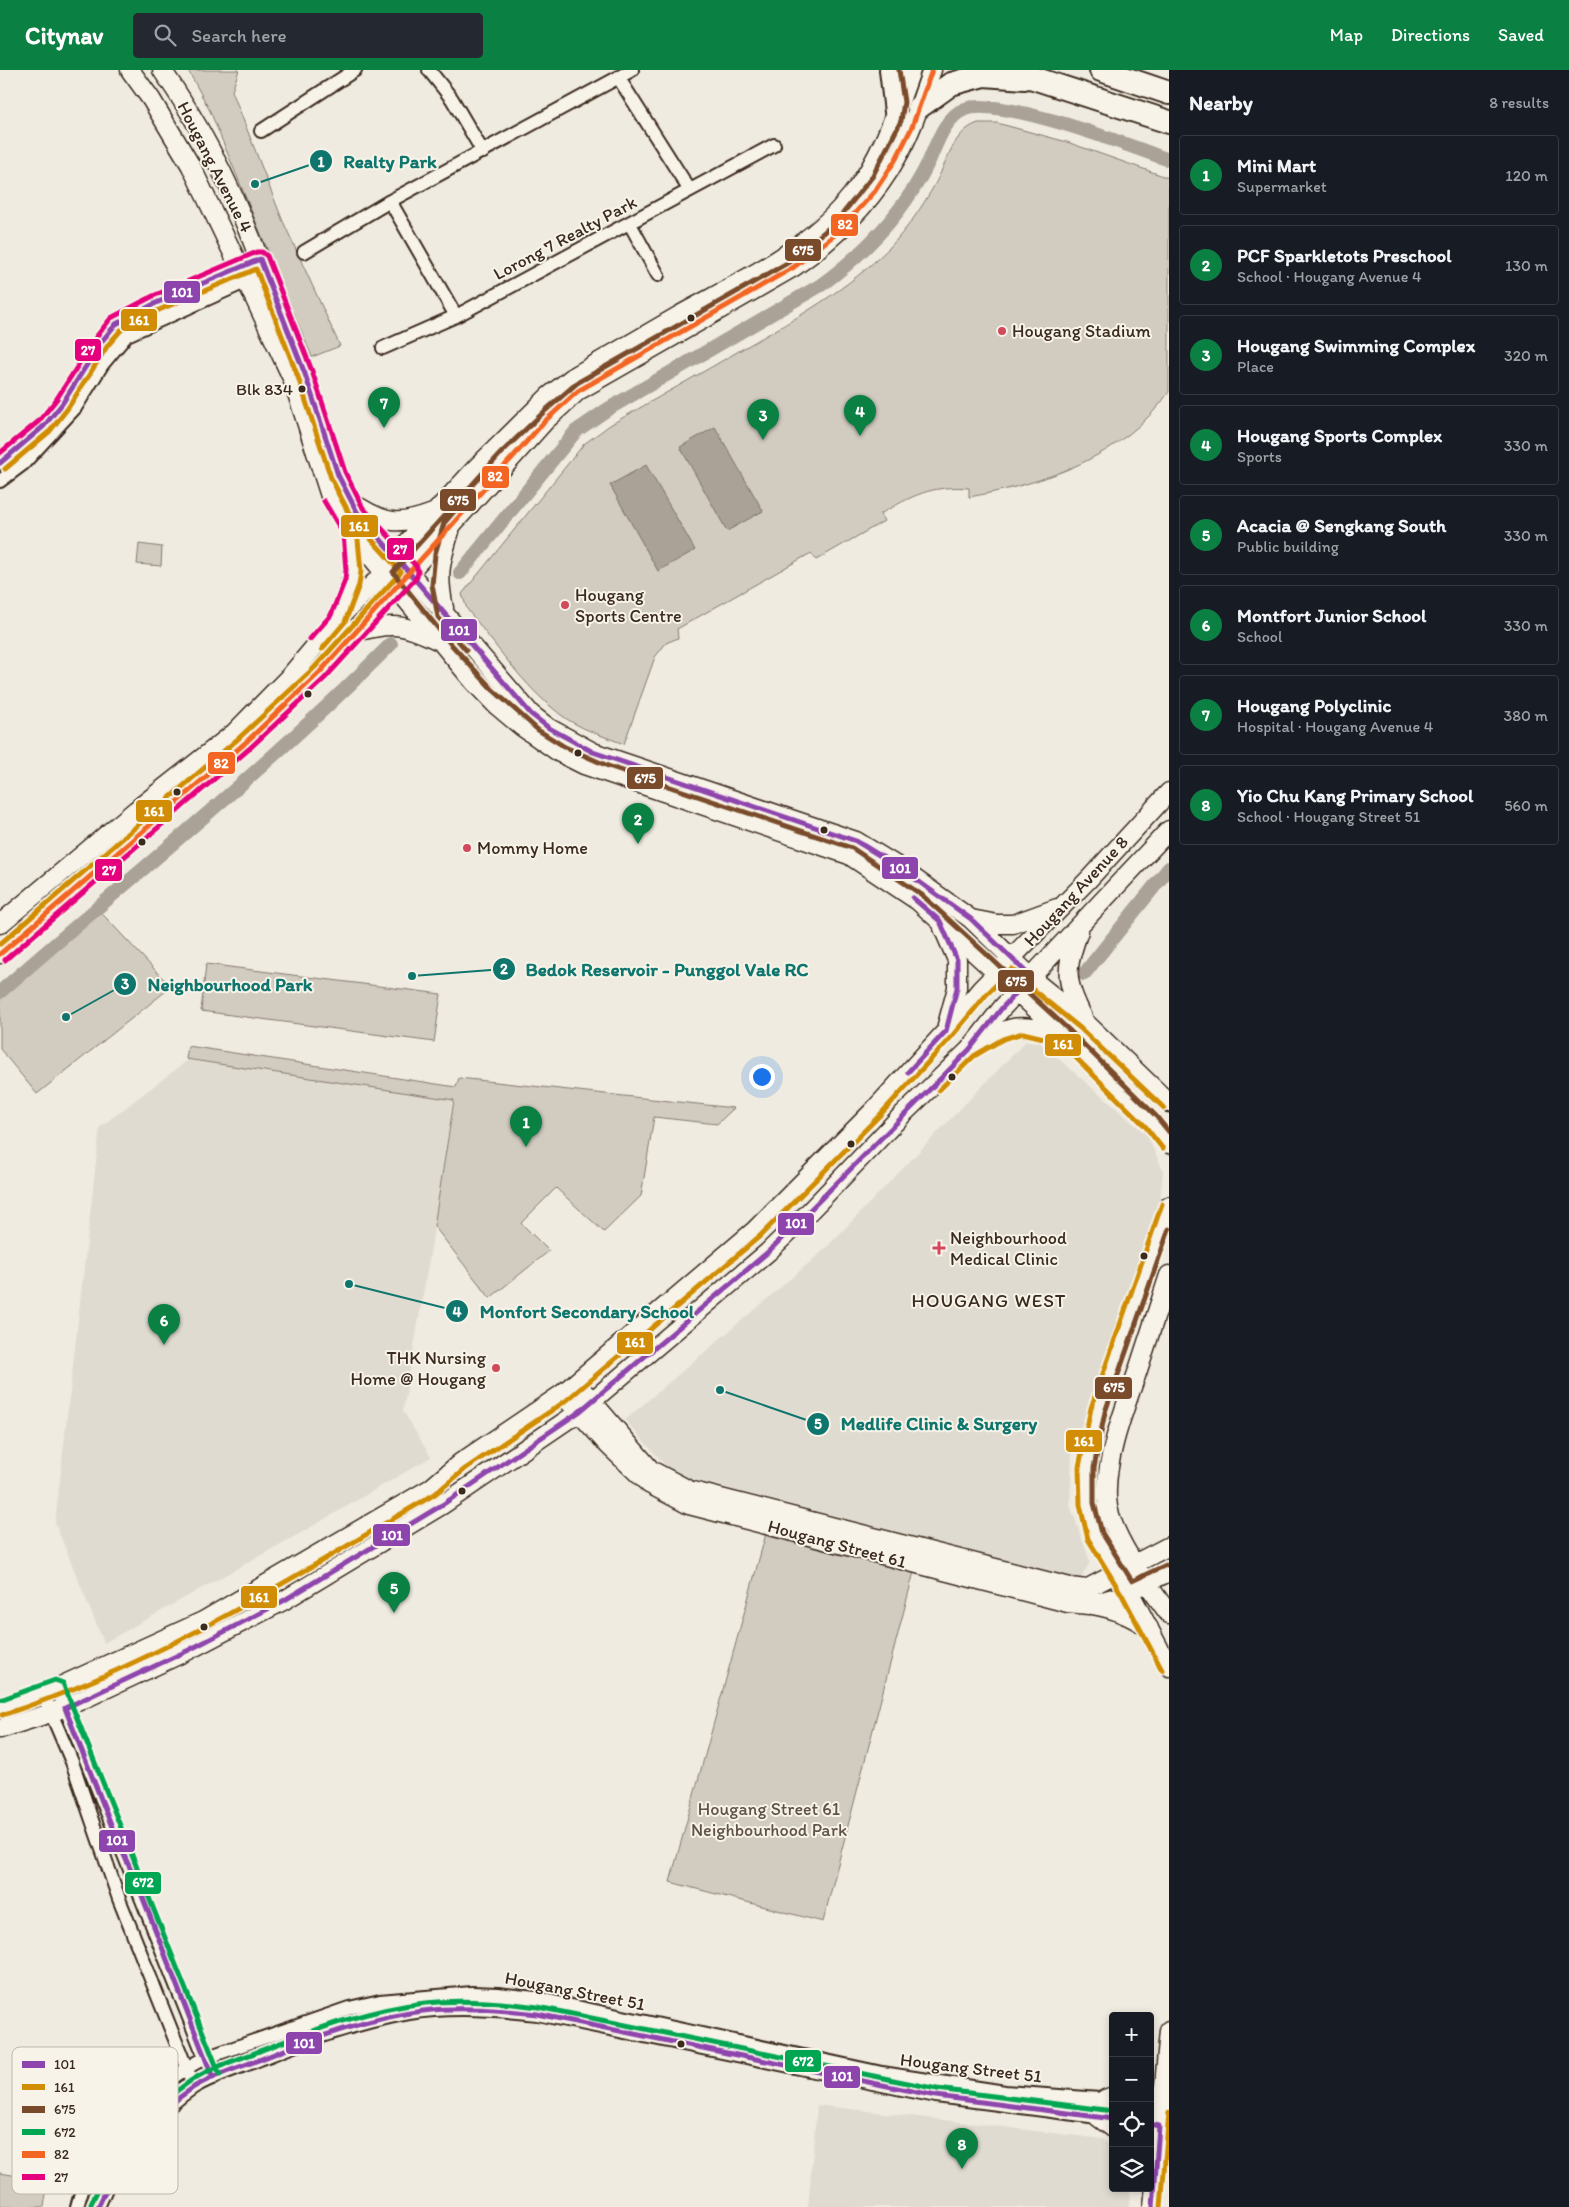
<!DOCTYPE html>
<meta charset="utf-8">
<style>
:root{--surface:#171b24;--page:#242831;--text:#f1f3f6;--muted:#9ea1a6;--line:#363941;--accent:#0b8043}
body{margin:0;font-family:Itim,sans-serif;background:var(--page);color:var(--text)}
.controls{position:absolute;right:15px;bottom:15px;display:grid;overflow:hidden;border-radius:5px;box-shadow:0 2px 8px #0003}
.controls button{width:45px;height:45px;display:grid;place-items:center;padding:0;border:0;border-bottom:1px solid var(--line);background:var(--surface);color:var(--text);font:25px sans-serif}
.you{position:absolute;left:761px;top:1006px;width:18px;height:18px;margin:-12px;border:4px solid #fff;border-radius:50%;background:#1a73e8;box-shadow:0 0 0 8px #1a73e833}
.badge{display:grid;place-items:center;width:32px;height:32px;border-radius:50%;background:var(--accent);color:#fff;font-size:16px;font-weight:700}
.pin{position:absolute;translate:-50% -41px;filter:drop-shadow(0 1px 2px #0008)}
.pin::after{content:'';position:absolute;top:26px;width:18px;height:15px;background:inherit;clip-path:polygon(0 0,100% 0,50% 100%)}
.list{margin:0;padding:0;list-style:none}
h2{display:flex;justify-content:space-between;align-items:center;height:65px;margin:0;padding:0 20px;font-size:21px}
h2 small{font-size:16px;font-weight:400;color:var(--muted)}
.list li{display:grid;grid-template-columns:32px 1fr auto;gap:15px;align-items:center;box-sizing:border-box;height:80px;margin:0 10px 10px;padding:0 10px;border:1px solid var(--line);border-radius:5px}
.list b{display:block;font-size:19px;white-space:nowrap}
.list p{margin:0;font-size:16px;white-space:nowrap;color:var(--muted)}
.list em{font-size:16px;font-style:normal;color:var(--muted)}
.icon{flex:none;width:28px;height:28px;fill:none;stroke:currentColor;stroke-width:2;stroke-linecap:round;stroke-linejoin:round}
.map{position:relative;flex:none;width:1169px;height:2137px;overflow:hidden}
header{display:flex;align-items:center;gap:30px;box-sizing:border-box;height:70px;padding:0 25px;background:var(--accent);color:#fff}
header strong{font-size:24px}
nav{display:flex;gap:28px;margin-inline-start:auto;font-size:18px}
.search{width:350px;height:45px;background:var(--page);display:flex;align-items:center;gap:12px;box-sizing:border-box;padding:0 18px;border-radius:5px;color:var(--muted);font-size:19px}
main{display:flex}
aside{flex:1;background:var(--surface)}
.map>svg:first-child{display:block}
.built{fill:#e0dbd0}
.green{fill:#d1cbc0;stroke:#867a6f}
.water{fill:#aaa296;stroke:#7e7266}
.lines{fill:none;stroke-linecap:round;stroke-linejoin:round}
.canal{stroke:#aaa296;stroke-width:14}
.street-casing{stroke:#3b2a1e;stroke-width:16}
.secondary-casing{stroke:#3b2a1e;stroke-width:21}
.highway-casing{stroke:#3b2a1e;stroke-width:26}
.street{stroke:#f7f3e8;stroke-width:12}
.secondary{stroke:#f7f3e8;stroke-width:18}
.highway{stroke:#f7f3e8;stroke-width:22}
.bus-1-casing{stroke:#f7f3e8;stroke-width:9}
.bus-2-casing{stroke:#f7f3e8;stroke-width:9}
.bus-3-casing{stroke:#f7f3e8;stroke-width:9}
.bus-4-casing{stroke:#f7f3e8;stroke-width:9}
.bus-5-casing{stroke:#f7f3e8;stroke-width:9}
.bus-6-casing{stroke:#f7f3e8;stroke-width:9}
.bus-1{stroke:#8e44ad;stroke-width:5}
.bus-2{stroke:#d18d06;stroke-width:5}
.bus-3{stroke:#7a4b2a;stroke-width:5}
.bus-4{stroke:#00a651;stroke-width:5}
.bus-5{stroke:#f26522;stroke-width:5}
.bus-6{stroke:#e5007d;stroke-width:5}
.bus-dot{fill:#3b2a1e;stroke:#f7f3e8;stroke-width:2}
.poi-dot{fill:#d1495b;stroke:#f7f3e8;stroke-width:2}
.labels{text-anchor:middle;stroke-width:4;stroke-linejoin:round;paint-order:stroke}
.bus-label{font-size:17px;fill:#3b2a1e;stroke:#f7f3e8;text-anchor:end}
.street-label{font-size:18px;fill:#3b2a1e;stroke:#f7f3e8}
.poi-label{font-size:18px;fill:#3b2a1e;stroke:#f7f3e8;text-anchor:start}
.park-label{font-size:18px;fill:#605246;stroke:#f7f3e8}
.neighbourhood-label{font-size:19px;letter-spacing:1px;fill:#3b2a1e;stroke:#f7f3e8}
.key{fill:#f7f3e8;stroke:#bfb7ab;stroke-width:1}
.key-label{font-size:14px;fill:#3b2a1e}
.leader{fill:none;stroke:#0f766e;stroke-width:2}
.callout-dot{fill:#0f766e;stroke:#f7f3e8;stroke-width:2}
.mark-label{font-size:15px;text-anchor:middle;font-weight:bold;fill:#fff}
.callout-label{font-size:19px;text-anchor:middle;font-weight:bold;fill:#0f766e;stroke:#f7f3e8;stroke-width:4;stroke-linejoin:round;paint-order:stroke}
.line-badge{stroke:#f7f3e8;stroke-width:2}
.badge-label{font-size:14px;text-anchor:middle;font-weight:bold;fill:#fff}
</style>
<header>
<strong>Citynav</strong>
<div class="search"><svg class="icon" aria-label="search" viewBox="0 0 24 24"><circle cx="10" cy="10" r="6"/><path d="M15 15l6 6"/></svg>Search here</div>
<nav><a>Map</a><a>Directions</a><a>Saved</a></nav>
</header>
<main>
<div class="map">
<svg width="1169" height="2137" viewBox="0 0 1169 2137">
<rect width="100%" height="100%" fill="#efebe0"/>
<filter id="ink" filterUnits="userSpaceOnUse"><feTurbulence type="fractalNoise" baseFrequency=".02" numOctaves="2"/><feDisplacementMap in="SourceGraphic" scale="10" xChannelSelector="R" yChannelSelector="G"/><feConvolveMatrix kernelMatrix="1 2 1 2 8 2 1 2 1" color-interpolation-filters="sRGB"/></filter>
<g filter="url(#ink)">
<path class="built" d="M1026 971 1039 972 1147 1065 1163 1101 1160 1130 1072 1382 1070 1435 1090 1492 1080 1510 673 1404 625 1350 823 1181Z
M188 990 453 1028 431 1178 403 1341 431 1387 306 1460 104 1573 55 1453 100 1057Z
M817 2035 1103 2069 1113 2079V2118H1130L1129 2137H808Z"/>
<path class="green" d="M188 0H239L232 21 282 149 340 276 312 287 210 41Z
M978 53H997L1067 72 1169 108V322C1124 387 1043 414 969 427V418C931 415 912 426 880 444L884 451 816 490 811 483 677 559 678 568 666 573 655 587 624 674C603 666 580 659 561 645 524 617 496 575 467 539L462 524 584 374 610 355C655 329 700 304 744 278 797 248 847 220 890 177 907 159 922 137 934 116 947 93 952 62 978 53Z
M139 474 162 477 161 496 137 494Z
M93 834 171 917 37 1024 0 979V916Z
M206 894 441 924 434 972 201 941Z
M188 976 456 1017 459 1008 734 1038 717 1054 654 1047 641 1126 604 1162 556 1118 521 1153 549 1181 490 1228 434 1156 454 1030 186 989Z
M767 1460 915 1498 823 1852 670 1812Z
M0 2103 48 2111 44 2137H0Z"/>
<path class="water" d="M715 357 763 441 727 461 680 377Z
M646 395 695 480 658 501 610 415Z"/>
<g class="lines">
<path class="canal" d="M460 503 576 361 608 339 821 215C866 182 905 141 929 91 937 73 945 47 965 39 1000 26 1130 76 1169 90
M1084 904 1169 798
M0 922C131 807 268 698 391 574"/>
<g class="street-casing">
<path id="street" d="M429 0 452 29 483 82
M618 7 689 119
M261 61 355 0
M390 131 456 246
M630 154 658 205
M304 182 390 131 632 0
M383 278 456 246 774 75
M0 393 44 356 62 334 102 271 116 254 156 233 260 189
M0 411 23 394 75 338 102 295 127 265 265 203
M57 1617 213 2008
M43 1624 72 1692 119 1829 194 2017
M77 2137C90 2082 154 2012 205 1988L349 1938 380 1931 472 1923 498 1924 535 1928 882 2003 1005 2022 1113 2030
M98 2137C103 2126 108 2113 114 2103 133 2071 163 2038 194 2017 214 2005 239 1998 260 1989 308 1970 358 1952 409 1943 451 1936 495 1939 537 1944L936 2026 1105 2048"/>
</g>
<g class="secondary-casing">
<path id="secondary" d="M130 0 151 29 191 96 251 221 292 308 330 426 350 461 474 612 496 635 521 656 560 683 584 695 849 785 918 831 940 851 1064 965 1151 1051 1169 1074
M162 0C207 64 242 139 268 213 279 244 294 273 305 304 322 351 331 399 357 442L531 644 549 658 593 682 856 771 897 796 971 849 1038 914 1085 952 1169 1033
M359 437C388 455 401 455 433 443
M444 538C437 505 440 493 450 461
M341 541C354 510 355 495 350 462
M356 562C392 552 404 554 437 570
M971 849 997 854H1013L1057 838
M0 854 136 740 234 663 290 606 338 549 376 511 404 476 474 400 549 326 573 307C608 287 643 266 678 246 739 212 806 182 851 126 880 91 896 43 911 0
M943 858 957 890V918L947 955
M1079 861C1065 899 1064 910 1083 947
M0 884 244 674 319 603 545 351 578 321 794 197C835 168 871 134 896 89 912 62 921 30 932 0
M978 975C1017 951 1021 955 1064 965
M1169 1136 1098 1340 1086 1397 1087 1434 1095 1466 1129 1521 1169 1597
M1169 1205C1158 1238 1148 1270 1137 1303 1124 1340 1105 1388 1107 1428 1108 1462 1149 1517 1169 1544
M585 1323 651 1400 689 1420 1070 1517 1086 1519 1169 1476
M562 1324 609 1376 649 1414 689 1435 1068 1533 1089 1535 1119 1526 1169 1502
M1092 1535C1114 1539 1130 1545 1149 1558
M0 1638 43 1624 203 1551 431 1418 460 1393 562 1324 755 1160 873 1041 946 961 981 919 1089 809 1169 722
M0 1659 51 1643 86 1628 189 1580 283 1531 442 1435 579 1342 768 1182 807 1144 902 1045 969 980 1002 938 1169 760
M1105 2029 1113 2026
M1098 2047 1113 2058
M1153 2137 1169 1960"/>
</g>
<g class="highway-casing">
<path id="highway" d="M891 0 896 42
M1009 0 1169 52
M1101 0 1169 23
M919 37 951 14 984 5 1025 8"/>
</g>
<use href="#street" class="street"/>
<use href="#secondary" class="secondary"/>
<use href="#highway" class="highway"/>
<g class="bus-1-casing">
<path id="bus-1" d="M0 393 44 356 62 334 102 271 116 254 156 233 260 189 305 304 338 405 357 442 531 644 549 658 593 682 856 771 897 796 971 849 1031 907 1002 938 969 980 768 1182 579 1342 442 1435 283 1531 189 1580 65 1638 118 1772 139 1818 213 2008
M908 1002 946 961 957 918V890L940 851 913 828
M1150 2054 1159 2056 1153 2137
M98 2137C119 2090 150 2046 194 2017 215 2004 241 1997 264 1988 315 1968 368 1948 423 1941 461 1936 499 1940 537 1944L936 2026 1113 2049"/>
</g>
<g class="bus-2-casing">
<path id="bus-2" d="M322 579 345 552 359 515 361 501 357 459 338 423
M0 874 239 668 314 598 401 502 351 447 331 408 298 307 256 199 159 240 121 260 108 275 68 338 50 361 5 399
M939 1020 974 986 1003 969 1023 963 1060 972 1145 1056 1163 1079
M1162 1134 1091 1338 1079 1397 1080 1435 1088 1469 1122 1525 1162 1600
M2 1645C157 1595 295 1506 435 1424L465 1399 567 1330 760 1166 879 1046 952 966 987 924 1012 899 1033 920 1080 958 1164 1038
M1161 2137 1169 2043"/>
</g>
<g class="bus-3-casing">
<path id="bus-3" d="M899 0 904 32 901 51 872 107 836 152 789 192 577 313 546 340 501 383 393 502 449 572 492 619 538 660 565 677 608 696 852 778 922 825 1069 960 1156 1046 1169 1062
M466 580 438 547 432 515 435 484 444 453 470 423
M1166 1495 1132 1511 1102 1463 1094 1433V1398L1105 1342 1169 1159"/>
</g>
<g class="bus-4-casing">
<path id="bus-4" d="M0 1630 55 1610 63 1613 220 2005
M91 2134C113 2085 144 2042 189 2012 210 1997 238 1990 262 1980 314 1960 369 1939 425 1933 462 1929 500 1932 538 1937L937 2019 1113 2041"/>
</g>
<g class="bus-5-casing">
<path id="bus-5" d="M0 884 244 674 319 603 545 351 578 321 794 197 838 162 875 121 896 89 912 57 932 0"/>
</g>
<g class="bus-6-casing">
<path id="bus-6" d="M0 383 39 351 56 330 96 267 111 248 153 226 257 182H262L267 186 312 301 345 402 363 438 417 497 418 502 417 507 325 608 249 679 5 890
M310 569 331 545 345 510 346 500 343 463 324 431"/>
</g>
<use href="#bus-1" class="bus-1"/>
<use href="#bus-2" class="bus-2"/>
<use href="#bus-3" class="bus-3"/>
<use href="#bus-4" class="bus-4"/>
<use href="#bus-5" class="bus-5"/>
<use href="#bus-6" class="bus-6"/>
</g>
</g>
<g class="bus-dot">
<circle cx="691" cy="248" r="4.5"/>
<circle cx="302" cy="319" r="4.5"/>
<circle cx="308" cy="624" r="4.5"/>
<circle cx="578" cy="683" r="4.5"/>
<circle cx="177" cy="722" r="4.5"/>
<circle cx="824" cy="760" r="4.5"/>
<circle cx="142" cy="772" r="4.5"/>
<circle cx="952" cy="1007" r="4.5"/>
<circle cx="851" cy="1074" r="4.5"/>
<circle cx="1144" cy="1186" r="4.5"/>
<circle cx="462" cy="1421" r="4.5"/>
<circle cx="204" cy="1557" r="4.5"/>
<circle cx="681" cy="1974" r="4.5"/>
</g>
<g class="poi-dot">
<circle cx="1002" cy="261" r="5"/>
<circle cx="565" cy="535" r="5"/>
<circle cx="467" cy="778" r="5"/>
<path d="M936.5 1170.5h5v5h5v5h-5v5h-5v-5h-5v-5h5z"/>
<circle cx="496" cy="1298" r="5"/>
</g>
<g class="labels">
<g class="bus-label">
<text x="293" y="325">Blk 834</text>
</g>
<g class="street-label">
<text transform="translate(215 97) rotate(63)" y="6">Hougang Avenue 4</text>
<text transform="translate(565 168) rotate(-28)" y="6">Lorong 7 Realty Park</text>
<text transform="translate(1076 821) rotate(-47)" y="6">Hougang Avenue 8</text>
<text transform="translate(837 1474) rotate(15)" y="6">Hougang Street 61</text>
<text transform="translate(575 1921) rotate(11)" y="6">Hougang Street 51</text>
<text transform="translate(971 1998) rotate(7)" y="6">Hougang Street 51</text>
</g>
<g class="poi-label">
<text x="1012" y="267">Hougang Stadium</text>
<text x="575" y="531">Hougang<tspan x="575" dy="21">Sports Centre</tspan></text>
<text x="477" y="784">Mommy Home</text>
<text x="950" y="1174">Neighbourhood<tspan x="950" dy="21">Medical Clinic</tspan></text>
<text x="486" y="1294" text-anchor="end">THK Nursing<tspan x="486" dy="21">Home @ Hougang</tspan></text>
</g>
<g class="park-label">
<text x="769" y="1745">Hougang Street 61<tspan x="769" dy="21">Neighbourhood Park</tspan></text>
</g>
<g class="neighbourhood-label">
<text x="989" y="1237">HOUGANG WEST</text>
</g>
</g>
<rect x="12" y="1977" width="166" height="147" rx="8" class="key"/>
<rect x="22" y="1991" width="23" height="7" fill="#8e44ad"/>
<rect x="22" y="2014" width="23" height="6" fill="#d18d06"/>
<rect x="22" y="2036" width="23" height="7" fill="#7a4b2a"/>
<rect x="22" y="2059" width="23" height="6" fill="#00a651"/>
<rect x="22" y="2081" width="23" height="7" fill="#f26522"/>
<rect x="22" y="2104" width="23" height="6" fill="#e5007d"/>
<g class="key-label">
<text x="54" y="1999">101</text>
<text x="54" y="2022">161</text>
<text x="54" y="2044">675</text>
<text x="54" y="2067">672</text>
<text x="54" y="2089">82</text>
<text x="54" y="2112">27</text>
</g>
<path class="leader" d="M255 114L321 91M412 906L504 899M66 947L125 914M349 1214L457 1241M720 1320L818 1354"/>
<g class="callout-dot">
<circle cx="255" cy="114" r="5"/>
<circle cx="412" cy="906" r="5"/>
<circle cx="66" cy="947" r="5"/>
<circle cx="349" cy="1214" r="5"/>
<circle cx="720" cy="1320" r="5"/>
<circle cx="321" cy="91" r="12"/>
<circle cx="504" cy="899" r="12"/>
<circle cx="125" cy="914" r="12"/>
<circle cx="457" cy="1241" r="12"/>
<circle cx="818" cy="1354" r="12"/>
</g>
<g class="mark-label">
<text x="321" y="97">1</text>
<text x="504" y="904">2</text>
<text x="125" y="919">3</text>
<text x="457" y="1247">4</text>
<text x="818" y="1359">5</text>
</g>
<g class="callout-label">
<text x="390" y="98">Realty Park</text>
<text x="667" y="906">Bedok Reservoir - Punggol Vale RC</text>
<text x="230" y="921">Neighbourhood Park</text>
<text x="587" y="1248">Monfort Secondary School</text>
<text x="939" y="1360">Medlife Clinic &amp; Surgery</text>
</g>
<g class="line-badge">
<rect x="830" y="143" width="29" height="24" rx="5" fill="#f26522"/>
<rect x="784" y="168" width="38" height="24" rx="5" fill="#7a4b2a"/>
<rect x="163" y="210" width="38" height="24" rx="5" fill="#8e44ad"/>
<rect x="120" y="238" width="38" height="24" rx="5" fill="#d18d06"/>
<rect x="74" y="268" width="28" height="24" rx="5" fill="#e5007d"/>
<rect x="481" y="395" width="29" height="24" rx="5" fill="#f26522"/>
<rect x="439" y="418" width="38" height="24" rx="5" fill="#7a4b2a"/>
<rect x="340" y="444" width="39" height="24" rx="5" fill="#d18d06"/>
<rect x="386" y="467" width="29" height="24" rx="5" fill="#e5007d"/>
<rect x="440" y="548" width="38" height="24" rx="5" fill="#8e44ad"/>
<rect x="207" y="681" width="29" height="24" rx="5" fill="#f26522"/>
<rect x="626" y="696" width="38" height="24" rx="5" fill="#7a4b2a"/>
<rect x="135" y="729" width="38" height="24" rx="5" fill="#d18d06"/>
<rect x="881" y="786" width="38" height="24" rx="5" fill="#8e44ad"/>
<rect x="94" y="788" width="29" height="24" rx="5" fill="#e5007d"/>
<rect x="997" y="899" width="38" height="24" rx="5" fill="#7a4b2a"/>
<rect x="1044" y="963" width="38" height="24" rx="5" fill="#d18d06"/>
<rect x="777" y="1142" width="38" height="24" rx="5" fill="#8e44ad"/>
<rect x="616" y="1261" width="38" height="24" rx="5" fill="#d18d06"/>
<rect x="1094" y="1306" width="39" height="24" rx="5" fill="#7a4b2a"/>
<rect x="1065" y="1359" width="38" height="24" rx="5" fill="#d18d06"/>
<rect x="372" y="1453" width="39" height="24" rx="5" fill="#8e44ad"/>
<rect x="240" y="1515" width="38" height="24" rx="5" fill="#d18d06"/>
<rect x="98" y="1759" width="38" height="24" rx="5" fill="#8e44ad"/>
<rect x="124" y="1801" width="38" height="24" rx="5" fill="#00a651"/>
<rect x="285" y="1961" width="38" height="24" rx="5" fill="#8e44ad"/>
<rect x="784" y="1979" width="38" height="24" rx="5" fill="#00a651"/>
<rect x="823" y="1995" width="38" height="24" rx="5" fill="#8e44ad"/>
</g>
<g class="badge-label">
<text x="845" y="159">82</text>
<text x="803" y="185">675</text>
<text x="182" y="227">101</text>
<text x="139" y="255">161</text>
<text x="88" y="285">27</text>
<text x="495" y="411">82</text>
<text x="458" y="435">675</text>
<text x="359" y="461">161</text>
<text x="400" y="484">27</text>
<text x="459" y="565">101</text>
<text x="221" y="698">82</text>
<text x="645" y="713">675</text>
<text x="154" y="746">161</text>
<text x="900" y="803">101</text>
<text x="109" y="805">27</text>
<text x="1016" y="916">675</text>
<text x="1063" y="979">161</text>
<text x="796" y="1158">101</text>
<text x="635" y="1277">161</text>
<text x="1114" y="1322">675</text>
<text x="1084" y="1376">161</text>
<text x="392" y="1470">101</text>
<text x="259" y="1532">161</text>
<text x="117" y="1775">101</text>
<text x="143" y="1817">672</text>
<text x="304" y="1978">101</text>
<text x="803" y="1996">672</text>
<text x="842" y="2011">101</text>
</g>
</svg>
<div class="controls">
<button>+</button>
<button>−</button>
<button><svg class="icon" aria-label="locate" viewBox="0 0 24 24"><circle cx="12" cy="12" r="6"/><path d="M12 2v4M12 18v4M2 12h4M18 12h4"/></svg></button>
<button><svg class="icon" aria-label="layers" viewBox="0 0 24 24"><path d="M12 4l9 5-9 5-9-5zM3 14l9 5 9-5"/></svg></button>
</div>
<div class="you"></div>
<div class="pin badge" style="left:526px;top:1077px">1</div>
<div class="pin badge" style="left:638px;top:774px">2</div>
<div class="pin badge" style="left:763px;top:370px">3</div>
<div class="pin badge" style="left:860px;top:366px">4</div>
<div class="pin badge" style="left:394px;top:1543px">5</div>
<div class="pin badge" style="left:164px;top:1275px">6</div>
<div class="pin badge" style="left:384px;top:358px">7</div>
<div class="pin badge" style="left:962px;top:2099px">8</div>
</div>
<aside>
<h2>Nearby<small>8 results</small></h2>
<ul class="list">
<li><span class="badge">1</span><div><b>Mini Mart</b><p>Supermarket</p></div><em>120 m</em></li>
<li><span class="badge">2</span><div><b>PCF Sparkletots Preschool</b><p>School · Hougang Avenue 4</p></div><em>130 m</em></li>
<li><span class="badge">3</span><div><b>Hougang Swimming Complex</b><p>Place</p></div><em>320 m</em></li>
<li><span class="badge">4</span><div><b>Hougang Sports Complex</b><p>Sports</p></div><em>330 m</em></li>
<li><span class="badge">5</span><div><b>Acacia @ Sengkang South</b><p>Public building</p></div><em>330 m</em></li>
<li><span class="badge">6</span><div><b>Montfort Junior School</b><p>School</p></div><em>330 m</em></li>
<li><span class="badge">7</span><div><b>Hougang Polyclinic</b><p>Hospital · Hougang Avenue 4</p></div><em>380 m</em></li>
<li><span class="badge">8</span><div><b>Yio Chu Kang Primary School</b><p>School · Hougang Street 51</p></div><em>560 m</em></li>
</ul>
</aside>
</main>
